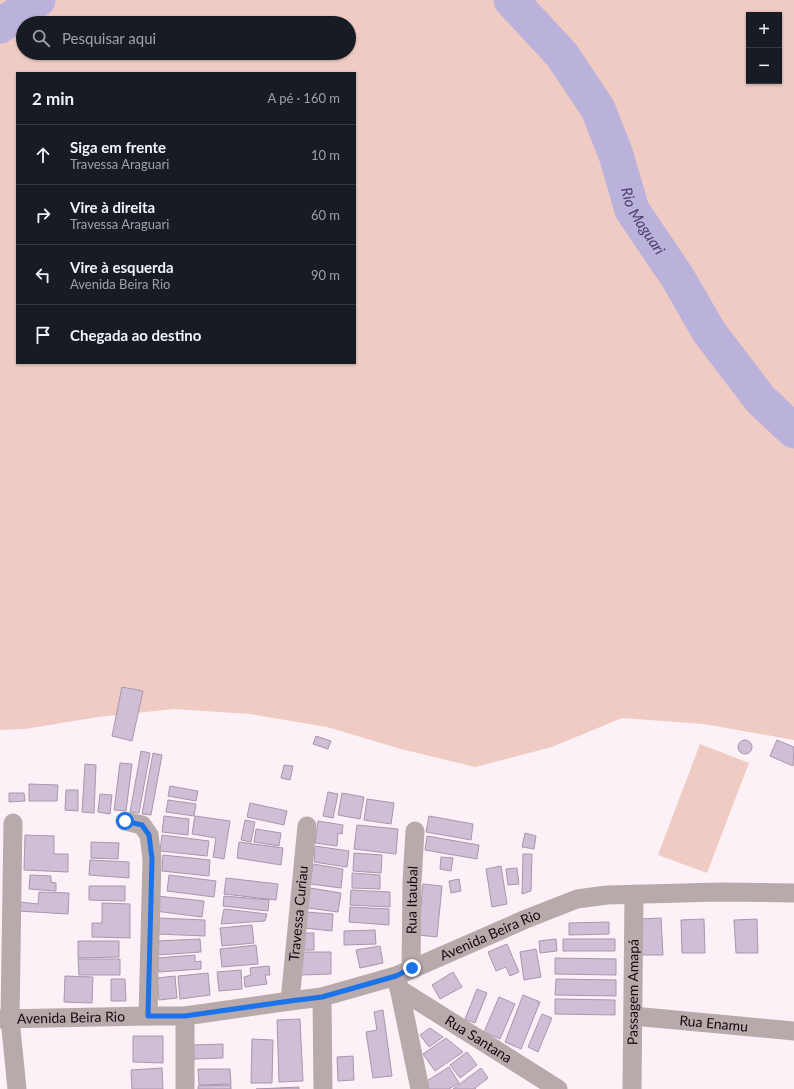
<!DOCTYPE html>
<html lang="pt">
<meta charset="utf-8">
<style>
:root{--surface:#171b24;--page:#20242c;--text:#f1f3f6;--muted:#9ea1a6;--line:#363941}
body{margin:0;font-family:Lato,sans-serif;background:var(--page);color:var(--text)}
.controls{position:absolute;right:12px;top:12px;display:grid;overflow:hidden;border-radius:0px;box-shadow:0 1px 3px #0004}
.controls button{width:36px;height:36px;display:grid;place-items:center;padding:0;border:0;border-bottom:1px solid var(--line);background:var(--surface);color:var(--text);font:20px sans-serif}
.stop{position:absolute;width:12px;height:12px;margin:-9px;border:3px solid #1a73e8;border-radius:50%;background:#fff}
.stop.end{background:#1a73e8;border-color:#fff;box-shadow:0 1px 4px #0008}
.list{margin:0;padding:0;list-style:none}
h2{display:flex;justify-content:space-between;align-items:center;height:52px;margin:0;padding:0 16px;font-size:17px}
h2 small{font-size:13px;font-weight:400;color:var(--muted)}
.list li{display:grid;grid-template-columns:26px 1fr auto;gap:12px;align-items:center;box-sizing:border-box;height:60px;padding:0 16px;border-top:1px solid var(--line)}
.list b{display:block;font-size:15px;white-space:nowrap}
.list p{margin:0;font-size:13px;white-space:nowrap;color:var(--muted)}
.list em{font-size:13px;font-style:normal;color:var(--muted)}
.icon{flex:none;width:22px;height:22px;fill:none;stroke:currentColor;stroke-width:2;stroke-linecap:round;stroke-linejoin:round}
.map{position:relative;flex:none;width:794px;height:1089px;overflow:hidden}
.search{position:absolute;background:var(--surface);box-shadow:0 1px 3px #0004;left:16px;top:16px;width:340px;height:44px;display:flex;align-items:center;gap:10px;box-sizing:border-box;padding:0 14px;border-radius:22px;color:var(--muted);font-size:15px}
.panel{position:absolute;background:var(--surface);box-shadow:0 1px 3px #0004;left:16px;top:72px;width:340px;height:292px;border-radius:0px}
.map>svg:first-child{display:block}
.green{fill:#efcbc3;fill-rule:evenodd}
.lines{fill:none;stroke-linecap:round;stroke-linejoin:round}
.river{stroke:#bbb2db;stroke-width:35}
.building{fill:#d0bdd6;stroke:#a896ad}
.minor{stroke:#b8a9ab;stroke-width:19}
.route{stroke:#1a73e8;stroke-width:5}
.labels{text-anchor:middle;stroke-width:3;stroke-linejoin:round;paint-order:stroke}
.street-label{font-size:14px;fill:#13090f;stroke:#fdf1f8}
.water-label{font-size:15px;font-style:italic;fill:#493a6f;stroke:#fdf1f8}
</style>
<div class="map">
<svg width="794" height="1089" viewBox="0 0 794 1089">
<rect width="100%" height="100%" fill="#fdf1f8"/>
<path class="green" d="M0 0H794V740L704 724 622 718 552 747 475 767 401 749 327 727 250 714 174 709 98 717 25 729 0 730ZM749 15H779V81H749ZM23 23H349V53H23ZM17 73H355V363H17Z
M700 744 749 763 707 873 658 855Z"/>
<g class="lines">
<g class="river">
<path id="s1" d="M511 0 562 55 598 109 616 155 632 210 678 278 709 332 760 399 794 431"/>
<path d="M0 26 38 0"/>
</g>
</g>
<path class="building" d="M122 687 143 691 132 741 112 736Z
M316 736 331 741 328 749 313 744Z
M738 747a7 7 0 1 1 14 0a7 7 0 1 1-14 0Z
M777 740 794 747 793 766 770 756Z
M141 751 150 753 139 813 130 812Z
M153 753 162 755 151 815 142 814Z
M120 763 132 764 126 811 114 810Z
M85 764 96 765 94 813 82 812Z
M284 765 293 766 290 780 281 778Z
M29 784 58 785 57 801H29Z
M170 786 198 791 196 801 168 796Z
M66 790H78V811L65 810Z
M328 792 338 794 333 818 323 816Z
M9 793H24L25 801 9 802Z
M342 793 364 797 360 819 338 815Z
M100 794 112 795 110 814 98 812Z
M367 799 394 803 391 824 364 820Z
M168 800 196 804 194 816 166 812Z
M250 803 287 811 284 825 247 817Z
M164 816 189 819 188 835 162 832Z
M195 816 230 821 224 859 213 857 216 838 192 834Z
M429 816 473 824 471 840 426 832Z
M245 820 255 822 251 842 241 840Z
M318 821 343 825 342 834 338 833 337 846 315 843Z
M357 825 398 829 396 854 354 849Z
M256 829 281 833 279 846 254 842Z
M525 833 536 836 534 849 522 847Z
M25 835 54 836V854H68V872L24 870Z
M162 835 209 841 207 856 160 851Z
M427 836 479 845 477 859 425 850Z
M91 842 119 843 118 859 91 858Z
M239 842 283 848 281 865 237 858Z
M315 846 349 851 347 867 314 862Z
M354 853 382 855 381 873 353 871Z
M523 854H532L531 891 522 894Z
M163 855 210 860 209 876 162 871Z
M441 857 453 858 451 871 440 869Z
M90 860 129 862V878L89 875Z
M313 864 343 869 341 888 310 884Z
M501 866 507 904 492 907 486 869Z
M517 868 519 884 508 885 506 869Z
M352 873 380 875V889L352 888Z
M30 875 51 876V882L56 883V891L29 889Z
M169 875 216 881 214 897 167 891Z
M226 878 278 884 276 900 224 894Z
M459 879 461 891 451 893 449 881Z
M423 884 442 886 437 937 418 935Z
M89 886H125V901L89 900Z
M310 888 341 893 338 912 308 908Z
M351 890 390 892V907L350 905Z
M39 892 69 893 68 914 18 911 19 902 38 904Z
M157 896 204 901 202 917 155 911Z
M224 896 269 900 268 911 223 906Z
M102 903 130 904V938L92 937V923H102Z
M350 907 389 909V925L349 922Z
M224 909 267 914 265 921 221 924Z
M305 912 333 914 332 931 304 928Z
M158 918 205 920V936L157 934Z
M661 918 663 955H641L639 919Z
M704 919 705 953H682L681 920Z
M757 919 758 953H736L734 920Z
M609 922V934L569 935V923Z
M252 925 254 943 222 946 220 928Z
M375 930 376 944 344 945V931Z
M303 933H314V950H302Z
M200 939 201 952 157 955V941Z
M556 939 557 951 540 953 539 941Z
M563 939H615V951H563Z
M78 941H119V957L78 958Z
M507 944 519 972 510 976 506 967 496 971 488 952Z
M256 945 258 964 222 967 220 949Z
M380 946 383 963 360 968 356 950Z
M536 949 541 977 524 980 520 952Z
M300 952H331V974L301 975Z
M195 955V962L201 961V969L159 972 157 958Z
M555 958 616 959V975L555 974Z
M78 959H120V975H79Z
M269 966 270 975H265L267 984 245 987 244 977 251 975 250 968Z
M241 970 242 989 219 991 217 972Z
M453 972 462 987 440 999 432 985Z
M208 973 210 995 180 999 178 976Z
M65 976 93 977 92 1003 64 1002Z
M175 976 177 998 159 1000 157 978Z
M111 979H125L126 1001H111Z
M556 979 616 980V996L555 995Z
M477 989 487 993 475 1023 465 1019Z
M523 995 540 1002 521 1049 505 1042Z
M499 997 515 1004 500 1039 484 1032Z
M555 999 615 1000V1015L555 1014Z
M383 1010 392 1076 373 1078 366 1032 377 1030 374 1012Z
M542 1014 552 1018 538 1052 528 1047Z
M300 1019 303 1081 279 1082 277 1020Z
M430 1028 443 1037 429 1047 420 1035Z
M133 1036H163V1063L133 1062Z
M446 1038 463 1052 435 1071 423 1054Z
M252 1039 273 1040 272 1083H251Z
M223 1044V1058L194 1059 193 1045Z
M467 1052 477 1065 460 1078 450 1065Z
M353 1056 354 1080 338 1081 337 1057Z
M449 1067 459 1083 449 1089H425L422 1084Z
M162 1068 163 1089H132L131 1070Z
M481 1068 488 1078 475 1088 476 1089H453Z
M198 1069H230L231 1084 199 1085Z
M231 1085V1089H198V1086Z
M299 1087V1089H256Z"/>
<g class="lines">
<g class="minor">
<path d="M125 821 142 825 149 835 152 859 148 1016"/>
<path d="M13 823 10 1019 17 1089"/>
<path id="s2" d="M411 969 412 882 415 831"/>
<path d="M398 983 420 1089"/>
<path id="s3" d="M399 989 558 1089"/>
<path d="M322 997 323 1089"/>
<path id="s4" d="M290 1001 307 826"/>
<path d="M185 1016V1089"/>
<path id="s5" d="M633 1016 794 1031"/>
<path id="s6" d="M0 1019 148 1016H185L290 1001 322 997 396 976 526 919 577 899 607 895 721 892 794 893"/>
<path id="s7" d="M632 1089 634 894"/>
</g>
</g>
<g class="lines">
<path class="route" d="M125 821 142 825 149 835 152 859 148 1016H185L290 1001 322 997 396 976 412 968"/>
</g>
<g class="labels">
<g class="street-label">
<text dy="5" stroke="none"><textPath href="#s2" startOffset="69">Rua Itaubal</textPath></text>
<text dy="5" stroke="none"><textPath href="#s4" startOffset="88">Travessa Curiau</textPath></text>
<text dy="5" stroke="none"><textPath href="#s6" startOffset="503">Avenida Beira Rio</textPath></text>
<text dy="5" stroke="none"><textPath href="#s7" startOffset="97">Passagem Amapá</textPath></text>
<text dy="5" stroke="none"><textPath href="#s6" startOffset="71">Avenida Beira Rio</textPath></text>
<text dy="5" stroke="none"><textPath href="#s5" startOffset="81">Rua Enamu</textPath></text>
<text dy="5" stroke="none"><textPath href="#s3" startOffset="94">Rua Santana</textPath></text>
</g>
<g class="water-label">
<text dy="5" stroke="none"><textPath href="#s1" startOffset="261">Rio Maguari</textPath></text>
</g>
</g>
</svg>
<div class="controls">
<button>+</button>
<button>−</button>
</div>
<div class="stop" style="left:125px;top:821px"></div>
<div class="stop end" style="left:412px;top:968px"></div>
<div class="search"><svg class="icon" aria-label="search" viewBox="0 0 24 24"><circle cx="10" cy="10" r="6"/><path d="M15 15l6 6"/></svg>Pesquisar aqui</div>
<section class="panel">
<h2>2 min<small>A pé · 160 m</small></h2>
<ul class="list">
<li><svg class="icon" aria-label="ahead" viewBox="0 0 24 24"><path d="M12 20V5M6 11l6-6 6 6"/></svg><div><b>Siga em frente</b><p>Travessa Araguari</p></div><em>10 m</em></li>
<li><svg class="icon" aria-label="right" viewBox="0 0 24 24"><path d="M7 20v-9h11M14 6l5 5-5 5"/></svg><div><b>Vire à direita</b><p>Travessa Araguari</p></div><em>60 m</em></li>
<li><svg class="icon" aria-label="left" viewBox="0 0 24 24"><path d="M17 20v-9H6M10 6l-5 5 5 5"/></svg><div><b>Vire à esquerda</b><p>Avenida Beira Rio</p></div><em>90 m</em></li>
<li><svg class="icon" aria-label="arrive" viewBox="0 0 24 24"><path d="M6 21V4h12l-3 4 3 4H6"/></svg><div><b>Chegada ao destino</b></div></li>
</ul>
</section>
</div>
